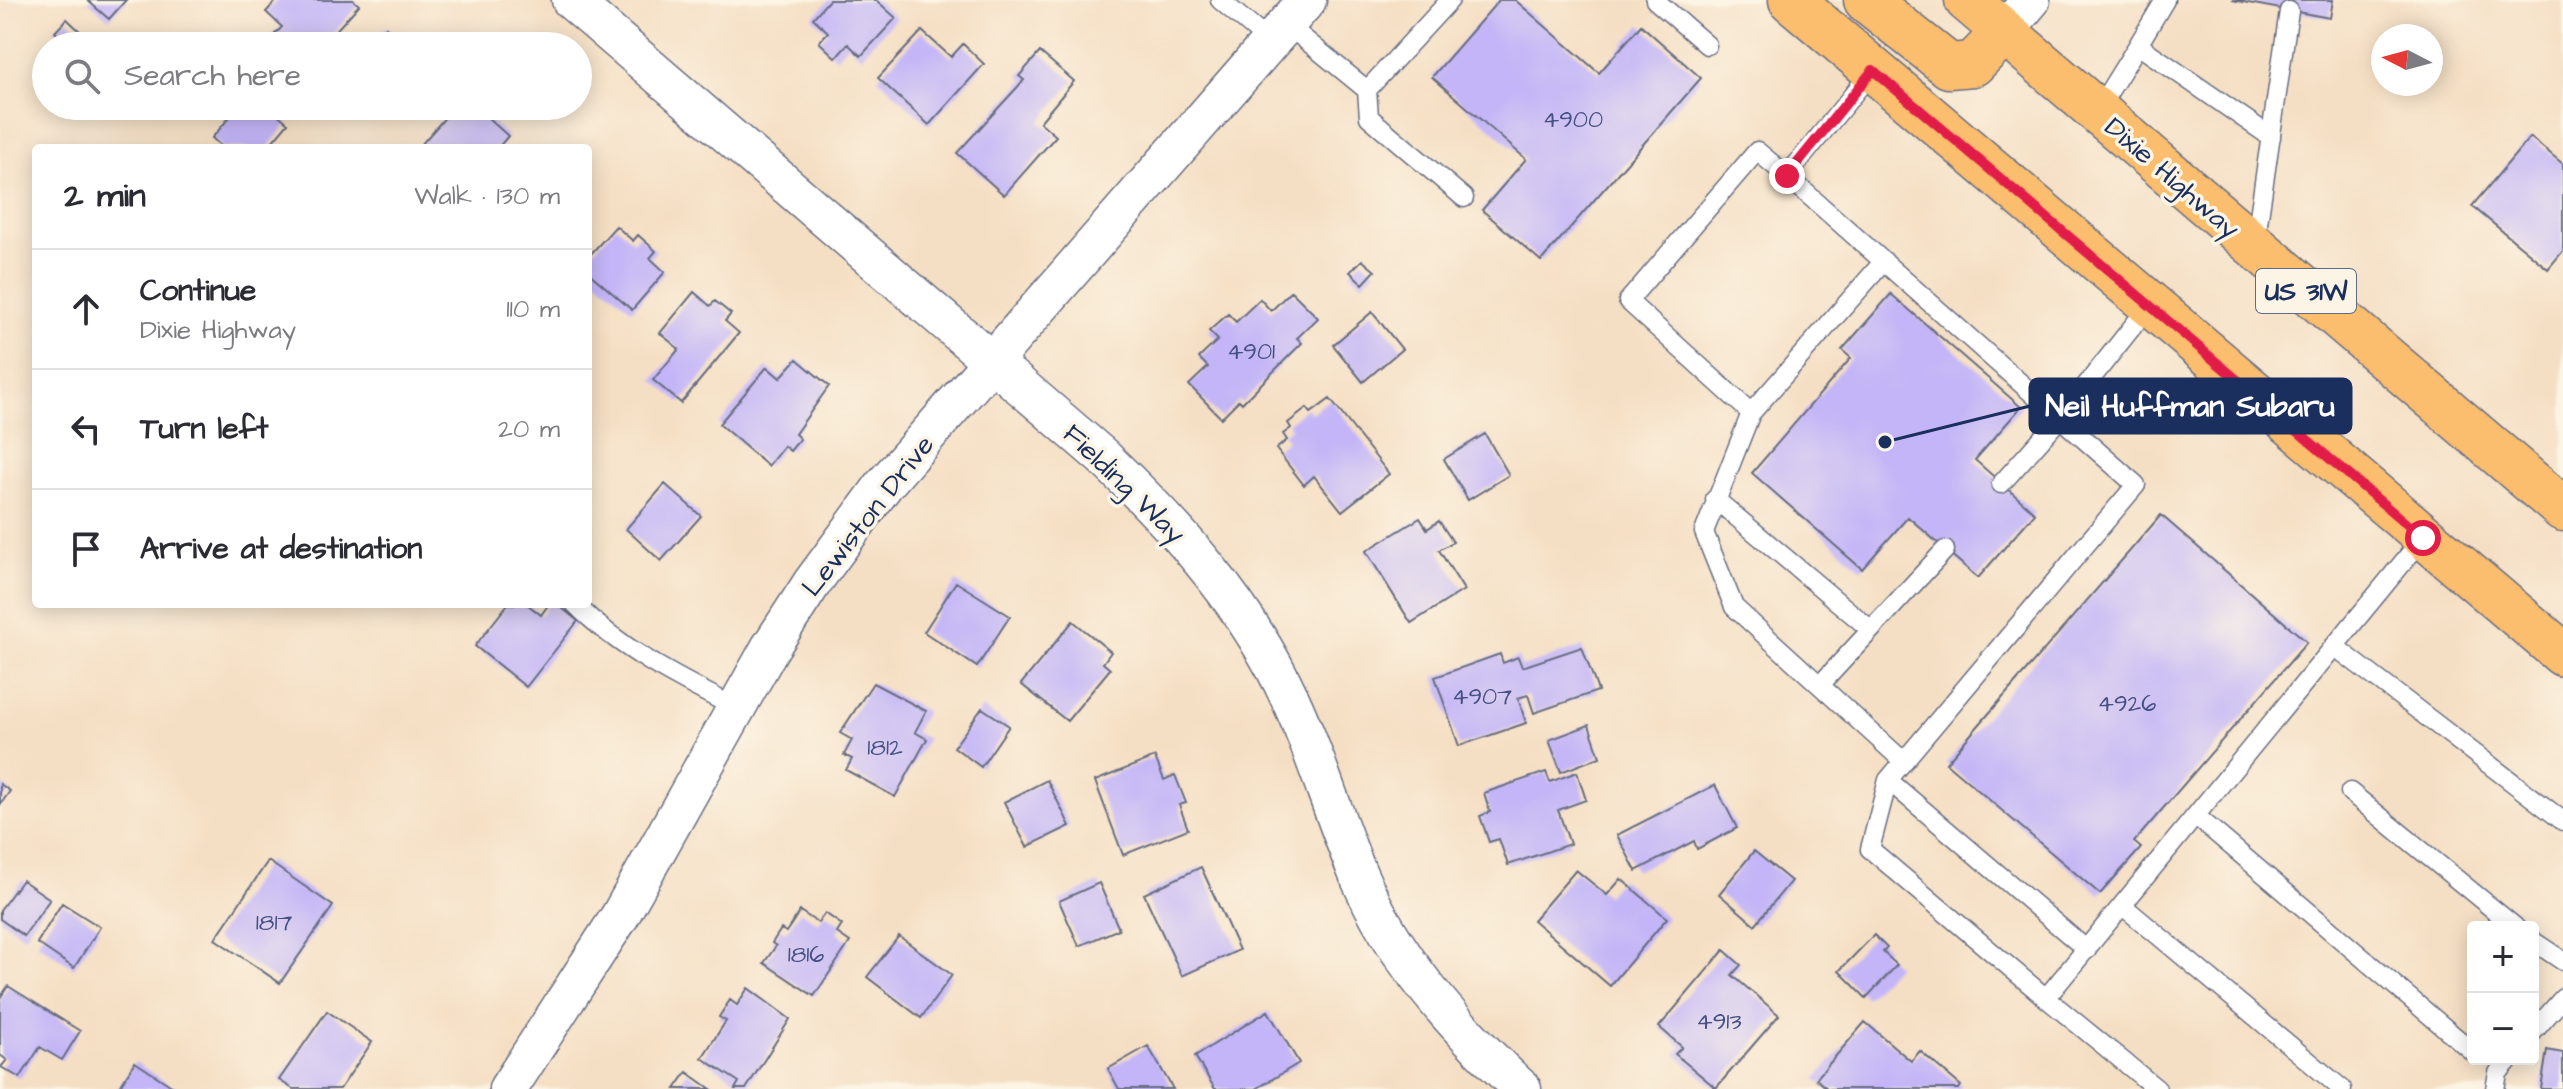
<!DOCTYPE html>
<meta charset="utf-8">
<style>
:root{--surface:#fff;--page:#f2f2f3;--text:#2b2b33;--muted:#7c7c81;--line:#e1e1e2}
body{margin:0;font-family:"Architects Daughter",sans-serif;background:var(--page);color:var(--text)}
.controls{position:absolute;right:24px;bottom:24px;display:grid;overflow:hidden;border-radius:8px;box-shadow:0 4px 20px #0003}
.controls button{width:72px;height:72px;display:grid;place-items:center;padding:0;border:0;border-bottom:2px solid var(--line);background:var(--surface);color:var(--text);font:40px sans-serif}
.compass{position:absolute;left:2371px;top:24px;width:72px;height:72px;border-radius:50%;background:var(--surface);box-shadow:0 4px 20px #0003;rotate:276deg}
.stop{position:absolute;width:24px;height:24px;margin:-18px;border:6px solid #e11d48;border-radius:50%;background:#fff}
.stop.end{background:#e11d48;border-color:#fff;box-shadow:0 2px 8px #0008}
.list{margin:0;padding:0;list-style:none}
h2{display:flex;justify-content:space-between;align-items:center;height:104px;margin:0;padding:0 32px;font-size:34px}
h2 small{font-size:26px;font-weight:400;color:var(--muted)}
.list li{display:grid;grid-template-columns:52px 1fr auto;gap:24px;align-items:center;box-sizing:border-box;height:120px;padding:0 32px;border-top:2px solid var(--line)}
.list b{display:block;font-size:30px;white-space:nowrap}
.list p{margin:0;font-size:26px;white-space:nowrap;color:var(--muted)}
.list em{font-size:26px;font-style:normal;color:var(--muted)}
.icon{flex:none;width:44px;height:44px;fill:none;stroke:currentColor;stroke-width:2;stroke-linecap:round;stroke-linejoin:round}
.map{position:relative;flex:none;width:2563px;height:1089px;overflow:hidden}
.search{position:absolute;background:var(--surface);box-shadow:0 4px 20px #0003;left:32px;top:32px;width:560px;height:88px;display:flex;align-items:center;gap:20px;box-sizing:border-box;padding:0 28px;border-radius:44px;color:var(--muted);font-size:30px}
.panel{position:absolute;background:var(--surface);box-shadow:0 4px 20px #0003;left:32px;top:144px;width:560px;height:464px;border-radius:8px}
.map>svg:first-child{display:block}
.building{fill:#c3b5f7}
.lines{fill:none;stroke-linecap:round;stroke-linejoin:round}
.lane-casing{stroke:#676d82;stroke-width:21}
.street-casing{stroke:#676d82;stroke-width:41}
.primary-casing{stroke:#676d82;stroke-width:47}
.lane{stroke:#fff;stroke-width:18}
.street{stroke:#fff;stroke-width:38}
.primary{stroke:#fbbd6e;stroke-width:44}
.route{stroke:#e11d48;stroke-width:10}
.labels{text-anchor:middle;stroke-width:7;stroke-linejoin:round;paint-order:stroke}
.number-label{font-size:24px;fill:#455084}
.shield{fill:#fcf5e5;stroke:#5e6a86;stroke-width:2}
.shield-label{font-size:26px;font-weight:bold;fill:#1b2f5e}
.street-label{font-size:28px;fill:#1b2f5e;stroke:#fcf5e5}
.leader{fill:none;stroke:#1b2f5e;stroke-width:3}
.callout-dot{fill:#1b2f5e;stroke:#fcf5e5;stroke-width:3}
.callout{fill:#1b2f5e;stroke:#1b2f5e;stroke-width:3}
.callout-label{font-size:30px;text-anchor:middle;font-weight:bold;fill:#fff}
</style>
<div class="map">
<svg width="2563" height="1089" viewBox="0 0 2563 1089">
<rect width="100%" height="100%" fill="#fcf5e5"/>
<filter id="ink" filterUnits="userSpaceOnUse"><feTurbulence type="fractalNoise" baseFrequency=".0125" numOctaves="2"/><feDisplacementMap in="SourceGraphic" scale="16" xChannelSelector="R" yChannelSelector="G"/><feConvolveMatrix kernelMatrix="1 2 1 2 8 2 1 2 1" color-interpolation-filters="sRGB"/></filter>
<filter id="wash" filterUnits="userSpaceOnUse"><feTurbulence type="fractalNoise" baseFrequency=".006" numOctaves="4" result="noise"/><feDisplacementMap in="SourceGraphic" scale="32" xChannelSelector="R" yChannelSelector="G"/><feGaussianBlur stdDeviation="1.8" result="paint"/><feColorMatrix in="noise" values="0 0 0 0 0 0 0 0 0 0 0 0 0 0 0 0 0 1.4 0 .05"/><feComposite in="paint" operator="in"/></filter>
<g filter="url(#wash)">
<rect width="100%" height="100%" fill="#f5dfc4"/>
<g id="blocks">
<path class="building" d="M87 0H126L109 19Z
M277 0H353L359 5 322 46H286L274 35 282 27 266 12Z
M829 0H876L896 18 861 56 848 44 836 58 819 42 828 32 813 18Z
M1499 0H1515L1599 73 1641 25 1701 78 1541 261 1482 210 1526 159 1432 77Z
M2232 0H2333L2330 18Z
M67 19 85 36 74 46H69L55 32Z
M386 27 407 46H368Z
M922 31 951 57 963 44 984 64 929 125 878 78Z
M1040 52 1074 81 1040 122 1056 136 1004 195 957 153 1024 80 1019 76Z
M239 106H268L288 123 267 148H223L212 138Z
M455 106H475L508 136 498 148H422L420 146Z
M2530 137 2563 164V251L2548 269 2472 206Z
M616 226 633 241 638 235 656 251 650 258 665 272 632 310 588 272V257Z
M1362 260 1375 271 1363 284 1350 272Z
M1291 291 1318 318 1297 338 1302 343 1242 403 1239 400 1221 418 1189 385 1208 367 1199 358 1218 340 1209 331 1228 314 1236 322 1260 299 1271 311Z
M694 292 710 306 715 301 731 314 725 321 739 333 681 403 653 380 679 349 660 333Z
M1891 294 2021 407 1975 460 2035 513 1978 578 1908 517 1862 569 1752 473 1851 358 1842 350Z
M1372 312 1402 349 1363 382 1333 345Z
M797 359 829 386 795 434 800 439 790 451 784 446 768 466 719 424 767 367 780 378Z
M1330 399 1389 474 1342 511 1314 476 1304 485 1276 449 1287 440 1283 434 1291 428 1288 423 1307 408 1311 413Z
M1485 434 1509 475 1468 500 1444 459Z
M665 484 701 516 661 561 626 529Z
M2161 515 2307 642 2134 842 2141 848 2100 894 1946 763Z
M1420 518 1427 529 1439 521 1453 542 1439 550 1464 590 1411 623 1366 551Z
M956 582 1010 616 977 667 924 632Z
M508 604H527L541 615 549 604H557L578 621 526 687 475 646Z
M1073 621 1111 652 1103 663 1110 669 1067 721 1021 684Z
M1582 647 1598 691 1534 713 1528 695 1518 698 1526 723 1459 746 1435 677 1500 654 1503 663 1518 657 1522 667Z
M873 683 926 711 915 732 927 739 895 797 846 770 852 759 844 755 852 740 840 733Z
M982 708 1009 726 981 767 954 747Z
M1589 725 1600 757 1561 772 1549 740Z
M1155 757 1164 780 1175 775 1186 803 1179 805 1188 829 1123 855 1095 781Z
M1546 772 1550 782 1577 772 1586 800 1558 810 1570 844 1508 865 1499 839 1489 842 1480 816 1490 812 1484 793Z
M1047 780 1070 826 1027 847 1004 802Z
M0 784 10 791 0 805Z
M1715 785 1737 828 1697 849 1694 841 1636 871 1617 835Z
M1754 851 1791 881 1755 925 1719 894Z
M268 861 333 906 280 983 215 939Z
M1201 867 1239 950 1182 976 1144 894Z
M1576 870 1607 895 1621 879 1667 918 1610 986 1533 920Z
M22 880 50 899 24 936 0 919V910Z
M1099 883 1119 929 1079 946 1059 901Z
M62 903 100 927 74 968 37 943Z
M800 911 818 923 825 913 842 925 837 933 850 942 814 996 764 963 776 946 772 943 781 929 786 932Z
M1874 935 1887 948 1883 952 1897 965 1866 998 1839 971Z
M899 936 952 975 921 1018 867 977Z
M1724 950 1741 965 1732 975 1779 1015 1716 1088 1675 1054 1682 1047 1659 1027Z
M8 986 80 1031 62 1060 40 1047 20 1078 1 1067 7 1060 0 1055V998Z
M748 988 790 1019 746 1089H735L739 1082 702 1058 726 1021 719 1017 730 1000 737 1005Z
M327 1011 372 1042 340 1089H293L279 1080Z
M1268 1011 1299 1063 1256 1089H1215L1195 1056Z
M1865 1022 1911 1061 1920 1051 1961 1086 1959 1089H1828L1816 1079Z
M1148 1046 1173 1089H1119L1108 1069Z
M2547 1050 2563 1053V1089H2541Z
M135 1062 176 1089H118Z
M687 1072 711 1089H675Z"/>
</g>
</g>
<g filter="url(#ink)">
<use href="#blocks" fill-opacity="0" stroke="#676d82" stroke-width="2"/>
<g class="lines">
<g class="lane-casing">
<path id="lane" d="M1220 0 1270 42
M1655 0 1707 45
M2165 0 2138 45 2271 137
M1286 24 1367 90 1450 0
M1873 70 1787 176 2060 418 2001 484
M1367 90 1369 117 1464 198
M2097 111 2138 45
M1787 176 1757 151 1628 301 1751 413 1884 261
M2255 244 2289 11
M1751 413 1704 532 1734 607 1903 761
M1715 499 1870 629
M575 604C621 650 679 679 736 708
M2334 646 2563 821
M1820 685 1945 550
M1888 780 1870 849 2046 998
M2350 792 2515 927
M2196 816 2473 1052
M2123 906 2342 1089
M2533 941 2563 961
M2087 950 1888 780 2136 485 2060 418 2149 306
M2533 1032 2563 998
M2157 1089 2046 998 2423 538
M2495 1089 2498 1073 2510 1059"/>
</g>
<g class="street-casing">
<path id="street" d="M571 0 1102 456C1173 524 1237 593 1282 682 1313 744 1331 810 1358 874 1395 960 1454 1026 1522 1089
M2004 32 2031 0
M508 1089 620 916 770 648 812 583 884 485 1307 0"/>
</g>
<g class="primary-casing">
<path id="primary" d="M1791 0 2563 654
M1866 0 1949 66 1973 64 2004 32
M1967 0 2563 509"/>
</g>
<use href="#lane" class="lane"/>
<use href="#street" class="street"/>
<use href="#primary" class="primary"/>
</g>
</g>
<g class="lines" filter="url(#ink)">
<path class="route" d="M1787 176 1873 70 2423 538"/>
</g>
<g class="labels">
<g class="number-label">
<text x="1573" y="127">4900</text>
<text x="1251" y="359">4901</text>
<text x="1482" y="704">4907</text>
<text x="2127" y="711">4926</text>
<text x="885" y="755">1812</text>
<text x="274" y="930">1817</text>
<text x="806" y="962">1816</text>
<text x="1719" y="1029">4913</text>
</g>
<rect class="shield" x="2256" y="269" width="100" height="44" rx="6"/>
<g class="shield-label">
<text x="2306" y="300">US 31W</text>
</g>
<g class="street-label">
<text transform="translate(2173 177) rotate(41)" y="10">Dixie Highway</text>
<text transform="translate(1125 483) rotate(44)" y="10">Fielding Way</text>
<text transform="translate(867 515) rotate(-52)" y="10">Lewiston Drive</text>
</g>
</g>
<path class="leader" d="M1885 442L2030 406"/>
<circle class="callout-dot" cx="1885" cy="442" r="8"/>
<rect class="callout" x="2030" y="379" width="321" height="54" rx="8"/>
<g class="callout-label">
<text x="2190" y="416">Neil Huffman Subaru</text>
</g>
</svg>
<div class="controls">
<button>+</button>
<button>−</button>
</div>
<svg class="compass" viewBox="-18 -18 36 36"><path d="M0-13l5 13h-10z" fill="#e53935"/><path d="M0 13l5-13h-10z" fill="#7c7c81"/></svg>
<div class="stop" style="left:2423px;top:538px"></div>
<div class="stop end" style="left:1787px;top:176px"></div>
<div class="search"><svg class="icon" aria-label="search" viewBox="0 0 24 24"><circle cx="10" cy="10" r="6"/><path d="M15 15l6 6"/></svg>Search here</div>
<section class="panel">
<h2>2 min<small>Walk · 130 m</small></h2>
<ul class="list">
<li><svg class="icon" aria-label="ahead" viewBox="0 0 24 24"><path d="M12 20V5M6 11l6-6 6 6"/></svg><div><b>Continue</b><p>Dixie Highway</p></div><em>110 m</em></li>
<li><svg class="icon" aria-label="left" viewBox="0 0 24 24"><path d="M17 20v-9H6M10 6l-5 5 5 5"/></svg><div><b>Turn left</b></div><em>20 m</em></li>
<li><svg class="icon" aria-label="arrive" viewBox="0 0 24 24"><path d="M6 21V4h12l-3 4 3 4H6"/></svg><div><b>Arrive at destination</b></div></li>
</ul>
</section>
</div>
